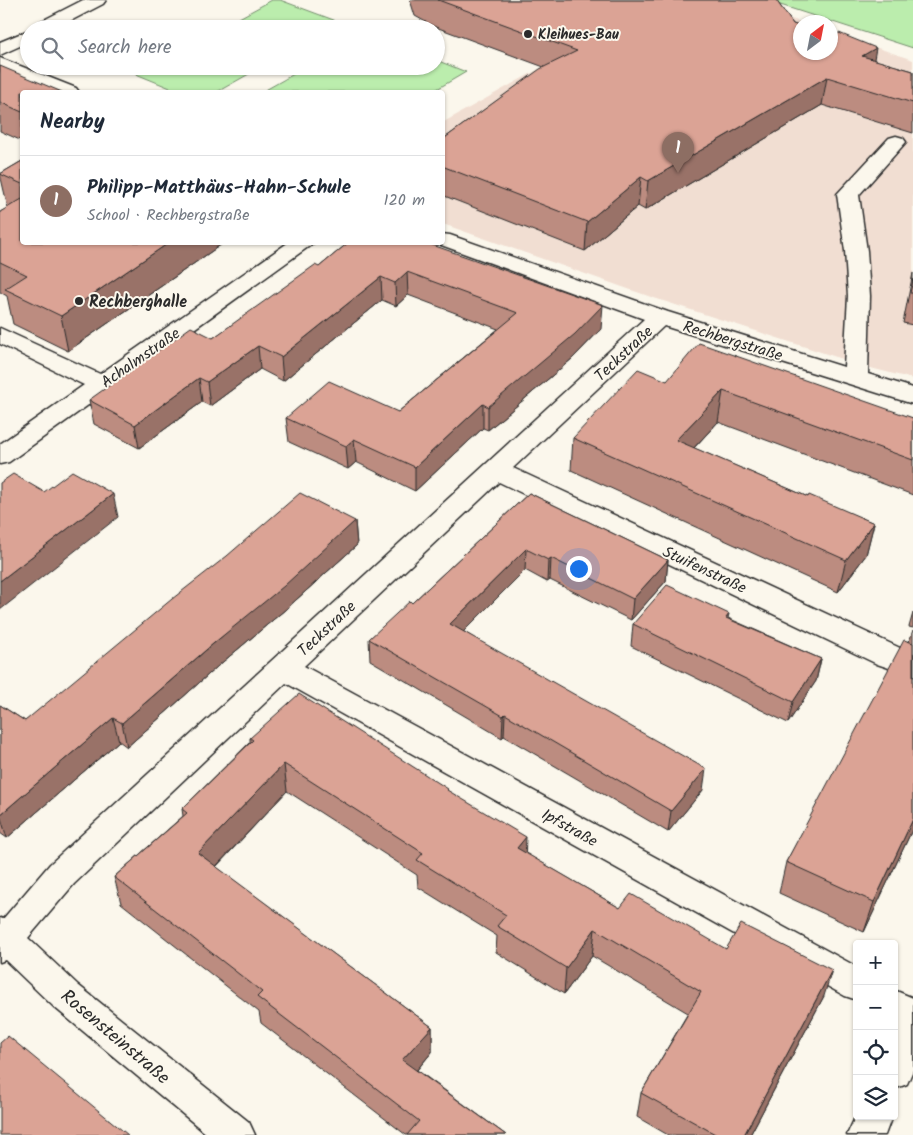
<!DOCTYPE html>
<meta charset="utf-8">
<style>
:root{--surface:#fff;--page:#f6f6f7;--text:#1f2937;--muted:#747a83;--line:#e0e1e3;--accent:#2563eb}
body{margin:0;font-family:Kalam,sans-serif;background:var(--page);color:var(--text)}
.controls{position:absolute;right:15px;bottom:15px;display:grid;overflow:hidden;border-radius:5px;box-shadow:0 1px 4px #0004}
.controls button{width:45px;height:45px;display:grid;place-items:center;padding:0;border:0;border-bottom:1px solid var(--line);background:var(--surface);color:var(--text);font:25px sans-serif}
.compass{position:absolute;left:793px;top:15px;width:45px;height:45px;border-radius:50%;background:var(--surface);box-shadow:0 1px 4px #0004;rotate:32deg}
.you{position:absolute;left:578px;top:568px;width:18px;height:18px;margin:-12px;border:4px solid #fff;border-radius:50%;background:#1a73e8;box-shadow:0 0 0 8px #1a73e833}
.badge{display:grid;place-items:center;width:32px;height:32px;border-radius:50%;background:var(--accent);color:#fff;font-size:16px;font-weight:700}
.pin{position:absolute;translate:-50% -41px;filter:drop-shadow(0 1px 2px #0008)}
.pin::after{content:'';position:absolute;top:26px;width:18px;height:15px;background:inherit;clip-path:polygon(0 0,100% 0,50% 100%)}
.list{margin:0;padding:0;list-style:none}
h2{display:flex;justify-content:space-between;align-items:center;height:65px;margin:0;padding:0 20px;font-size:21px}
h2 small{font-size:16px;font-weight:400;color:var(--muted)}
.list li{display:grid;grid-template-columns:32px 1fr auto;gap:15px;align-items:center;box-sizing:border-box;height:90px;padding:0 20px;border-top:1px solid var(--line)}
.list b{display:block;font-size:19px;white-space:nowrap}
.list p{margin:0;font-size:16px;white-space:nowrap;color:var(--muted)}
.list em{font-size:16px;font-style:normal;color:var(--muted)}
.icon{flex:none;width:28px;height:28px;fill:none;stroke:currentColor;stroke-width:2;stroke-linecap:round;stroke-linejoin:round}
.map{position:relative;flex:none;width:913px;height:1135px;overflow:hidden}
.search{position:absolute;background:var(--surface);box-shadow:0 1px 4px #0004;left:20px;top:20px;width:425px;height:55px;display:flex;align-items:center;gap:12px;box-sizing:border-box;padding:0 18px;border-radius:28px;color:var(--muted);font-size:19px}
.panel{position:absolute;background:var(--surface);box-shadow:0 1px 4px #0004;left:20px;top:90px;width:425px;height:155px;border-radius:5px}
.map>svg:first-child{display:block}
.built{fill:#f1ded2}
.green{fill:#bbedad;stroke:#738c6c}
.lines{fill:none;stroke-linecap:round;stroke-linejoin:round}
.minor-casing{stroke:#2b2b2b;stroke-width:3}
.major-casing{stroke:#2b2b2b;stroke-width:3}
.minor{fill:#fbf7ec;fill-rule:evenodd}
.major{fill:#fbf7ec;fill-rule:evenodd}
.wall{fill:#bc8c80;stroke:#2b2b2b}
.shaded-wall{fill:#997268;stroke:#2b2b2b}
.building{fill:#dba395;stroke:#2b2b2b}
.poi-dot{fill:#2b2b2b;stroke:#fbf7ec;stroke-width:2}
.labels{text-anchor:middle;stroke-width:4;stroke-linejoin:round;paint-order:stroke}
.far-poi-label{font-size:14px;font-weight:bold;fill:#2b2b2b;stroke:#fbf7ec;text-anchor:start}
.poi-label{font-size:16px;font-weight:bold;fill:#2b2b2b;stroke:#fbf7ec;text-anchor:start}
.street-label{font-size:16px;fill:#2b2b2b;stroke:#fbf7ec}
.near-street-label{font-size:19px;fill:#2b2b2b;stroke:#fbf7ec}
</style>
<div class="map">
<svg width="913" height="1135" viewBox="0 0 913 1135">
<rect width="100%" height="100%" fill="#fbf7ec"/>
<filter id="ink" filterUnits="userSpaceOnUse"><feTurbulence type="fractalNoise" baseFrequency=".02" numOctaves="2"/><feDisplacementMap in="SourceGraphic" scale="10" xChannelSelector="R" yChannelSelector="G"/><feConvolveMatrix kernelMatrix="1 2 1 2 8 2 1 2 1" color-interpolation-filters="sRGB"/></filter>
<g filter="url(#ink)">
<path class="built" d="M663 0H733L801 22 800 52H830L831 32 913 60V379L867 367 651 297 443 224 442 123Z"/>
<path class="green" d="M272 0H280L339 22 328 29H219Z
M765 0H913V48Z
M436 60 466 72 432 92H262L308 66H436Z
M151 66H263L217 92H180L136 74Z"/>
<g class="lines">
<g class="minor-casing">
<path id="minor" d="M0 58 76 88 79 92H53L0 71Z
M896 136 903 138 906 142 859 195 867 251 870 296 868 374 913 388V404L664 326 513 468 913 654V676L877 664 499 482 304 666 857 967V1000L845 996 286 683 74 884 28 938 78 985 249 1122 255 1135H208L54 1007 5 960 0 962V918L3 919 50 864 644 319 433 242H442V234L450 235 668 312 844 367 848 296 845 251 837 194 889 138Z
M289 242H315L9 462 0 464V444L84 385 0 344V328L100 374Z
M894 990 913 998V1070L907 1084 894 1089V1033L898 1026 894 1024Z
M857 1113V1116H892L885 1135H847Z"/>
</g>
<g class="major-casing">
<path id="major" d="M83 0H106L103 4 55 29H31L34 25Z
M29 30V42L0 55V42Z"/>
</g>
<use href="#minor" class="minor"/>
<use href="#major" class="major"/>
</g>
<path class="wall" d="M410 0H776L793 24 874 60 913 71V133L822 105 645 210 638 206 585 251 442 195V140L544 67 433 26 415 16Z
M0 66 22 92V141L0 131Z
M22 161V242H222V244L68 351 13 324 7 296 0 292V212L8 208 0 174Z
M349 242 601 329 573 358 488 430 483 428 415 491 356 462 348 469 289 442 286 418 398 412 498 329 408 295 396 306 382 300 283 381 260 369 210 406 202 402 139 448 94 424 89 400 213 338 319 267Z
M913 273V325L903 323Z
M667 381 913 418V495L718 422 694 448 808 497 874 523 866 555 838 592 571 470 573 438Z
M529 493 668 560 666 581 631 620 550 580 547 582 525 570 463 631 703 790 668 832 504 736 502 738 370 660 369 639 412 603Z
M355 521 357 545 286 609 218 666 127 747 119 741 7 838 0 833V705L25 721Z
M913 613V628L909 627Z
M729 614 728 618 821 659 816 681 788 723 631 646 633 624Z
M913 630V828L864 932 779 893 786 862 909 642Z
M250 738 448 791 525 853 620 908 726 949 824 996 750 1135H668L637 1117 641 1093 688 1013 592 956 564 994 496 952 497 936 418 887 417 875 287 791 216 867 432 1027V1052L417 1070 506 1135H406L261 1023 259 1012 121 903 114 877 183 816 182 809 250 742Z"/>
<path class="shaded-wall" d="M876 48 871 76 862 56Z
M827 77 822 105 645 210 648 181Z
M641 177 638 206 585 251 587 222Z
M170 242H222V244L68 351 61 316Z
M407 272 408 295 396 306 395 283Z
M381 277 382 300 283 381 281 357Z
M603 305 601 329 573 358 488 430V407Z
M258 346 260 369 210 406 207 382Z
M199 378 202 402 139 448 135 425Z
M723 391 718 422 672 471 676 440Z
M483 404V428L415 491V467Z
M354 439 356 462 348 469 346 446Z
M113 494 118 517 0 610V581Z
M355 521 357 545 286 609 218 666 127 747 122 723Z
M874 523 866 555 838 592 846 560Z
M526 549 525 570 450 645V624Z
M551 558 550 580 547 582 548 560Z
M668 560 666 581 631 620 633 599Z
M821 659 816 681 788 723 793 702Z
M505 714 504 736 502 738 503 716Z
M113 718 119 741 7 838 0 815Z
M284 764 287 791 203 880 198 853Z
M706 769 703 790 668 832 671 811Z
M913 819V828L864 932 874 902Z
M526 837 525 864 517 848Z
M595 929 592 956 564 994 566 968Z
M832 970 824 996 750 1135H744Z
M432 1027V1052L404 1085 402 1060Z"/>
<path class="building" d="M438 0H776L793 24 800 26V52H830V35L834 36 839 33 876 48 862 56 913 71V103L827 77 648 181 641 177 587 222 442 166V140L540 69 577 51Z
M0 66 62 92H22V112L0 102Z
M22 161V184L0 174Z
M22 199V242H170L61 316 5 289 27 275 0 262V212Z
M349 242H424L603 305 575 334 488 407 483 404 415 467 354 439 346 446 286 418 329 381 398 412 518 313 407 272 395 283 381 277 281 357 258 346 207 382 199 378 135 425 89 400 191 327 213 338 315 265 319 267Z
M913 279V293H910Z
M699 343 913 418V460L723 391 676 440 808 497 809 495 874 523 846 560 573 438 638 369 667 381Z
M72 471 113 494 0 581V483L13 474 44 492Z
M300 493 355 521 284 586 214 643 122 723 113 718 0 815V705L25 721 172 599 227 556Z
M529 493 668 560 633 599 551 558 548 560 526 549 450 624 706 769 671 811 505 714 503 716 369 639 410 601 412 603Z
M667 585 729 614 726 618 821 659 793 702 633 624Z
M904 640 913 643V819L874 902 786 862Z
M299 694 448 789 447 790 526 837 517 848 620 908 631 894 726 949 741 924 832 970 744 1135H717L641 1093 701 992 595 929 566 968 497 926 506 915 417 860 423 853 284 764 198 853 432 1027 402 1060 506 1135H407L419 1121 257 997 262 992 114 877 187 813 182 809 253 740 250 738Z
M8 1036 128 1135H0V1043Z"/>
</g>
<g class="poi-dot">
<circle cx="528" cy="34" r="5"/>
<circle cx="79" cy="301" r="5"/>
</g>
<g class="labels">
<g class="far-poi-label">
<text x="538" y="39">Kleihues-Bau</text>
</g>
<g class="poi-label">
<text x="89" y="307">Rechberghalle</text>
</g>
<g class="street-label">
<text transform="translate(733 340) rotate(17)" y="6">Rechbergstraße</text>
<text transform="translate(623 353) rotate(-43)" y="6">Teckstraße</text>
<text transform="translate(140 357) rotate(-35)" y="6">Achalmstraße</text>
<text transform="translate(705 569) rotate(25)" y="6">Stuifenstraße</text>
<text transform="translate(326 628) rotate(-43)" y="6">Teckstraße</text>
<text transform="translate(570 827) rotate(29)" y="6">Ipfstraße</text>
</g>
<g class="near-street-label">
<text transform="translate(116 1036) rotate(40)" y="7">Rosensteinstraße</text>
</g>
</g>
</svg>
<div class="controls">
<button>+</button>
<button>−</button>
<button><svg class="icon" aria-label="locate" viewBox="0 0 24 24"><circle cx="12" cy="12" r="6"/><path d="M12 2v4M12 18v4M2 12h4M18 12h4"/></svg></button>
<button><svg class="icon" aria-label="layers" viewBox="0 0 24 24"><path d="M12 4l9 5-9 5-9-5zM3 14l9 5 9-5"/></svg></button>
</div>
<svg class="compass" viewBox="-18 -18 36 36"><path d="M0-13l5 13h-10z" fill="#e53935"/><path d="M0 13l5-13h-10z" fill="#747a83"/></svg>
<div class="you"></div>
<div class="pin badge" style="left:678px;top:173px;background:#8d6e63">1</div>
<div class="search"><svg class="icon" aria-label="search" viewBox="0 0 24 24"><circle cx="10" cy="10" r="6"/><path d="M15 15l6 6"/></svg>Search here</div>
<section class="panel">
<h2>Nearby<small></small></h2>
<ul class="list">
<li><span class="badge" style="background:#8d6e63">1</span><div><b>Philipp-Matthäus-Hahn-Schule</b><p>School · Rechbergstraße</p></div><em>120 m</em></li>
</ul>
</section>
</div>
